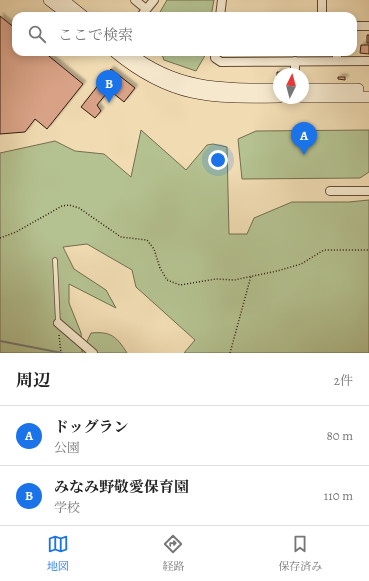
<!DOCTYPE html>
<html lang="ja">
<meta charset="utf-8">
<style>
:root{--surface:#fff;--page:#f6f6f6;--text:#222;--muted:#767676;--line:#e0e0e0;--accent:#1a73e8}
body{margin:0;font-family:Alegreya,"Noto Serif JP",serif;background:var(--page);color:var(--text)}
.compass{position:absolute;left:273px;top:68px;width:36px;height:36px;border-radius:50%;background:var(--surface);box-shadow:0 2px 10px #0003;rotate:6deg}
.you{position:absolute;left:218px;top:160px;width:14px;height:14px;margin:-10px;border:3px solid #fff;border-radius:50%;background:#1a73e8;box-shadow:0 0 0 6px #1a73e833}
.badge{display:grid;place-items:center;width:26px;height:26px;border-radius:50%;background:var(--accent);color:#fff;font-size:13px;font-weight:700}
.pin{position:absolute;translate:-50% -33px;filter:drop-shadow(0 1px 2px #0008)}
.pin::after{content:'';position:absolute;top:21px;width:14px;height:12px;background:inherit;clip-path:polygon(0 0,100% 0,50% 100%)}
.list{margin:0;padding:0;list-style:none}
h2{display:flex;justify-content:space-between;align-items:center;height:52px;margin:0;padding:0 16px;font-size:17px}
h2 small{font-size:13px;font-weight:400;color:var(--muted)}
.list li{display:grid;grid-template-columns:26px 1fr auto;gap:12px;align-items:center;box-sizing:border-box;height:60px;padding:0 16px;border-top:1px solid var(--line)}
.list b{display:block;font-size:15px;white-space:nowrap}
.list p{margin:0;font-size:13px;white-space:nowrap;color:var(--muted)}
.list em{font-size:13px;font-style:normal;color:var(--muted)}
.icon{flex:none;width:22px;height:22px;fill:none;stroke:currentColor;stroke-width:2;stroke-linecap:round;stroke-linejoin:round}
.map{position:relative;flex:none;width:369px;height:353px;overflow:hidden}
.search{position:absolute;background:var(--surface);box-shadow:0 2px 10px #0003;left:12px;right:12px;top:12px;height:44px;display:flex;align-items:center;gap:10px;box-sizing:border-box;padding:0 14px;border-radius:12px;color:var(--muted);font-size:15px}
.sheet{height:172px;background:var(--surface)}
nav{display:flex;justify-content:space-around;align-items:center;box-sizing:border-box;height:56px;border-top:1px solid var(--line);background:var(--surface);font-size:11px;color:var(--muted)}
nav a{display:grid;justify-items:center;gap:2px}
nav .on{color:var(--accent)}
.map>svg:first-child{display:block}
.green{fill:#b4c190;stroke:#746e4f}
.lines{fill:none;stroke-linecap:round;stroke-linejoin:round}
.stream{stroke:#747973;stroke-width:2}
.building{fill:#daa388;stroke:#341a0e;filter:url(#shadow)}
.lane-casing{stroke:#634a37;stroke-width:5.5}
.street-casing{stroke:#634a37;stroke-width:10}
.secondary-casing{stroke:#341a0e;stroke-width:12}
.path{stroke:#341a0e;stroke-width:1.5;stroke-dasharray:1 2;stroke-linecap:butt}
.lane{stroke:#f5e8cd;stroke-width:4}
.street{stroke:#f5e8cd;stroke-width:8}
.secondary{stroke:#f5e8cd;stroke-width:11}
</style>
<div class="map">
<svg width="369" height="353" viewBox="0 0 369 353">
<defs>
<filter id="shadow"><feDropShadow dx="3" dy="-3" stdDeviation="1" flood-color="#0004"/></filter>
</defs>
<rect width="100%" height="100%" fill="#f0dbb2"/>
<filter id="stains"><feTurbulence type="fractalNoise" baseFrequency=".005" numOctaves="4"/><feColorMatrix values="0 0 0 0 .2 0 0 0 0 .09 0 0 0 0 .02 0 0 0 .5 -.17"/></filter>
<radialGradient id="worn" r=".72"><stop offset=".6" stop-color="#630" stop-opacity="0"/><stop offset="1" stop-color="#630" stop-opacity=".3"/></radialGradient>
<path class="green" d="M167 0H214L211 16H162L160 12Z
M161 52H207L196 71 164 60Z
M141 130 186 170 207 145 213 144 227 147 229 234H247L254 218 292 202H349L369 200V353H184L195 340 136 287 132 270 87 244 63 247 74 269 106 290 116 308 69 284V303L81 333 82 352 91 333C111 331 117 337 127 353H0V153L55 141 75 151 104 154 131 177Z
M369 130V172L360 178 242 179 238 139 256 131Z"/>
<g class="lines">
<path class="stream" d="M0 341 62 353"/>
</g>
<path class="building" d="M0 16 16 29V52H44L83 84 47 129 35 119 25 132 0 134Z
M367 35H369V43H367Z
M361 45H369V54L360 53Z
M111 69 135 88 124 102 113 93 106 94 97 105 101 111 95 118 81 107Z
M277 72H290V74H279V78H277Z
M338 77H345V80L338 79Z"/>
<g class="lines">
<g class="lane-casing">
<path id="lane" d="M55 260 58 323"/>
</g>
<g class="street-casing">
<path id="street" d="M135 0 146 9
M141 16 154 0
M220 16 222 0
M322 16V0
M353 26H369
M215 52V58L221 62 369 61
M295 61V74
M337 61V52
M330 191H369
M58 323 93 353"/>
</g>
<g class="secondary-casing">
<path id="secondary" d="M49 0 70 16
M63 0 83 16
M115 52C171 98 210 98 279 97
M128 52C177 90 220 89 279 89
M303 89H358
M303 97H369"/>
</g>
<path class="path" d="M0 238 16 232 62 206 69 205 79 208 121 237 147 240 154 249 160 268 167 280 180 285 216 279 234 280 277 271 301 264 324 250H369
M59 335 61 353
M230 353 251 276"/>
<use href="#lane" class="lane"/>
<use href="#street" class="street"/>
<use href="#secondary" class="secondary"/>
</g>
<rect width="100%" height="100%" filter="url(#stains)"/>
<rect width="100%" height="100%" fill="url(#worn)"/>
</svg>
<svg class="compass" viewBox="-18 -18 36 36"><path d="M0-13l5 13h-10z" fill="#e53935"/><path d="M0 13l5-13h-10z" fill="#767676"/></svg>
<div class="you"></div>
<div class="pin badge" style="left:304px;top:155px">A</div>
<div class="pin badge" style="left:109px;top:103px">B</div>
<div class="search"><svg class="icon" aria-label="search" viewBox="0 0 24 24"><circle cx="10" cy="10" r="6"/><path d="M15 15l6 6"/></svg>ここで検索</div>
</div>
<section class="sheet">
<h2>周辺<small>2件</small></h2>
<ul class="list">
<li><span class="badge">A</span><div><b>ドッグラン</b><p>公園</p></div><em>80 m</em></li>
<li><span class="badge">B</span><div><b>みなみ野敬愛保育園</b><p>学校</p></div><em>110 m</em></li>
</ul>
</section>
<nav>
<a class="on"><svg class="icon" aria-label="map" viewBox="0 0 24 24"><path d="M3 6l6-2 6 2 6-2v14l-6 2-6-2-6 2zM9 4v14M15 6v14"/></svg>地図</a>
<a><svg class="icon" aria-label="directions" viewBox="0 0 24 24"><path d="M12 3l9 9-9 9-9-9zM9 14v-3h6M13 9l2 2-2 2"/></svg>経路</a>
<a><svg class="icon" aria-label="saved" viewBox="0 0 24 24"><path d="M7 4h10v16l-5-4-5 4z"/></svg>保存済み</a>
</nav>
